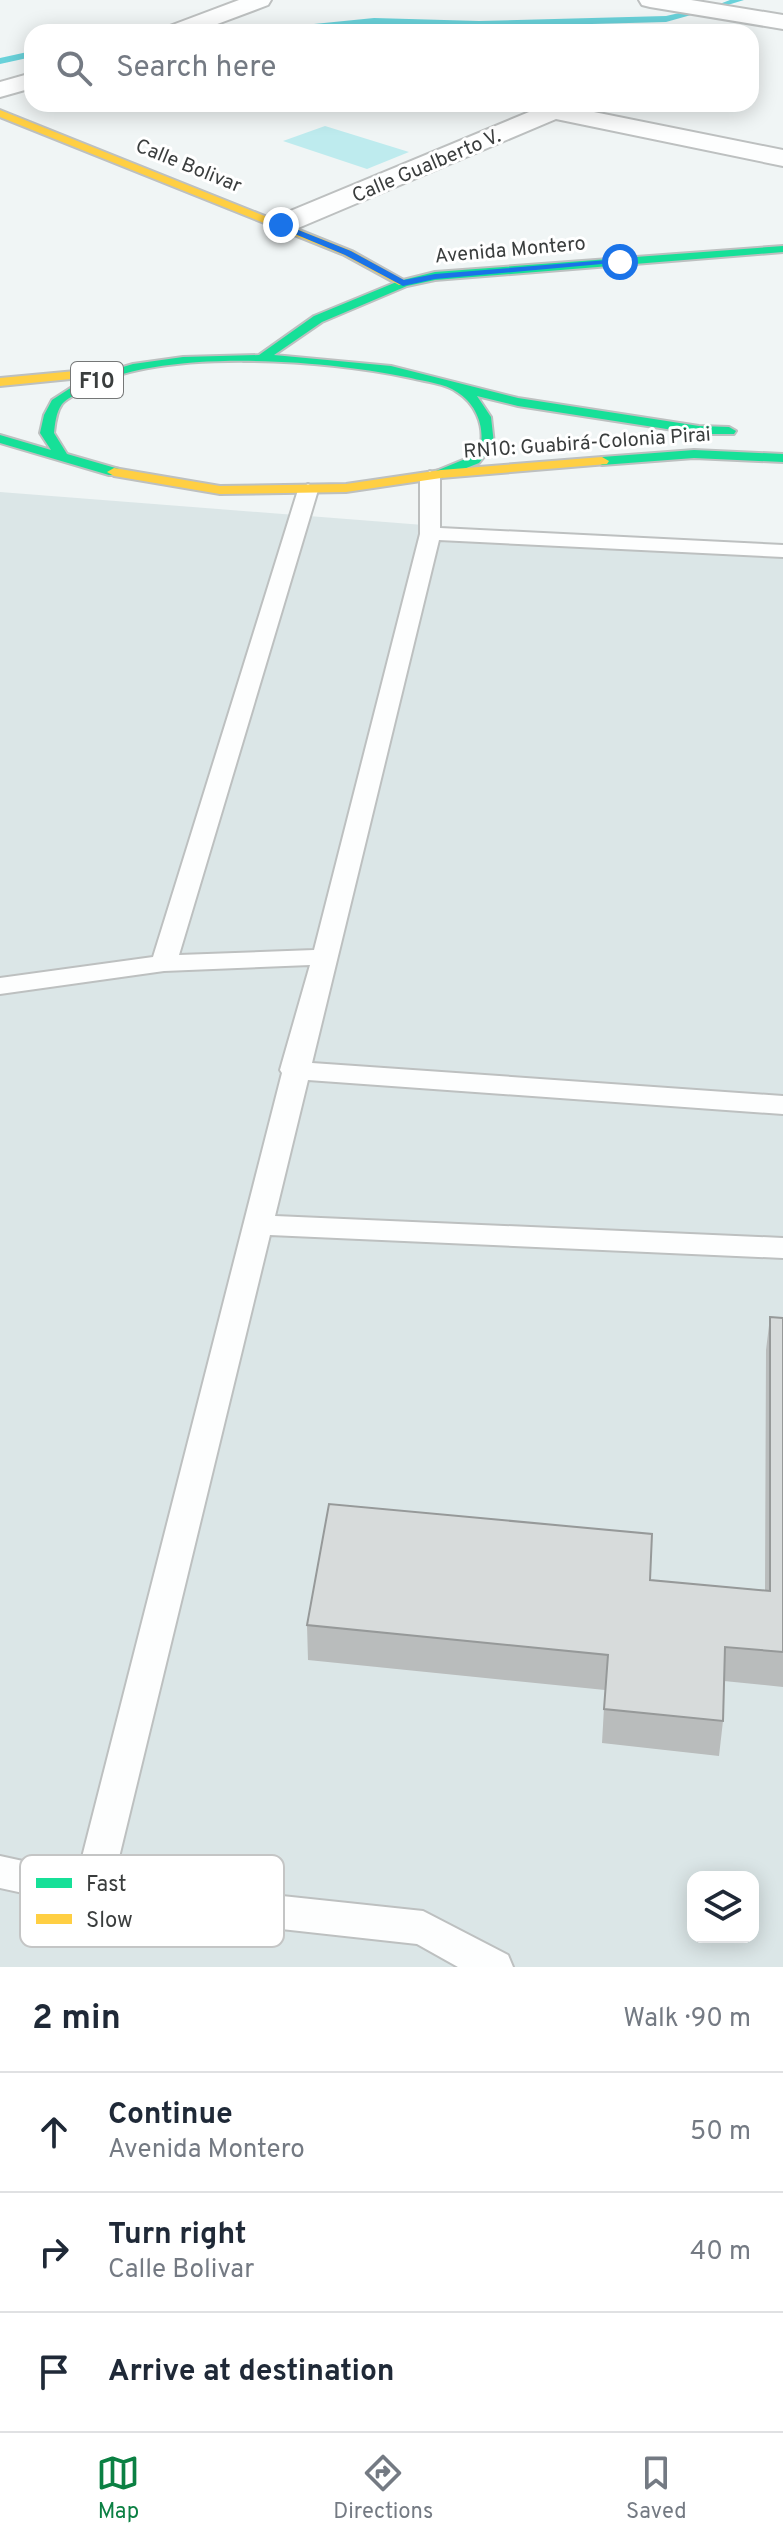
<!DOCTYPE html>
<meta charset="utf-8">
<style>
:root{--surface:#fff;--page:#f6f6f7;--text:#1f2937;--muted:#747a83;--line:#e0e1e3;--accent:#0b8043}
body{margin:0;font-family:Overpass,sans-serif;background:var(--page);color:var(--text)}
.controls{position:absolute;right:24px;bottom:24px;display:grid;overflow:hidden;border-radius:16px;box-shadow:0 4px 20px #0003}
.controls button{width:72px;height:72px;display:grid;place-items:center;padding:0;border:0;border-bottom:2px solid var(--line);background:var(--surface);color:var(--text);font:40px sans-serif}
.stop{position:absolute;width:24px;height:24px;margin:-18px;border:6px solid #1a73e8;border-radius:50%;background:#fff}
.stop.end{background:#1a73e8;border-color:#fff;box-shadow:0 2px 8px #0008}
.list{margin:0;padding:0;list-style:none}
h2{display:flex;justify-content:space-between;align-items:center;height:104px;margin:0;padding:0 32px;font-size:34px}
h2 small{font-size:26px;font-weight:400;color:var(--muted)}
.list li{display:grid;grid-template-columns:52px 1fr auto;gap:24px;align-items:center;box-sizing:border-box;height:120px;padding:0 32px;border-top:2px solid var(--line)}
.list b{display:block;font-size:30px;white-space:nowrap}
.list p{margin:0;font-size:26px;white-space:nowrap;color:var(--muted)}
.list em{font-size:26px;font-style:normal;color:var(--muted)}
.icon{flex:none;width:44px;height:44px;fill:none;stroke:currentColor;stroke-width:2;stroke-linecap:round;stroke-linejoin:round}
.map{position:relative;flex:none;width:783px;height:1967px;overflow:hidden}
.search{position:absolute;background:var(--surface);box-shadow:0 4px 20px #0003;left:24px;right:24px;top:24px;height:88px;display:flex;align-items:center;gap:20px;box-sizing:border-box;padding:0 28px;border-radius:24px;color:var(--muted);font-size:30px}
.sheet{height:464px;background:var(--surface)}
nav{display:flex;justify-content:space-around;align-items:center;box-sizing:border-box;height:112px;border-top:2px solid var(--line);background:var(--surface);font-size:22px;color:var(--muted)}
nav a{display:grid;justify-items:center;gap:4px}
nav .on{color:var(--accent)}
.map>svg:first-child{display:block}
.built{fill:#dbe6e7;fill-rule:evenodd}
.green{fill:#beebee}
.lines{fill:none;stroke-linecap:round;stroke-linejoin:round}
.stream{fill:#69d2da;fill-rule:evenodd}
.lane-casing{stroke:#bdc0c0;stroke-width:4}
.street-casing{stroke:#bdc0c0;stroke-width:4}
.fast-casing{stroke:#bdc0c0;stroke-width:4}
.slow-casing{stroke:#bdc0c0;stroke-width:4}
.lane{fill:#fdfefe;fill-rule:evenodd}
.street{fill:#fdfefe;fill-rule:evenodd}
.fast{fill:#16e098;fill-rule:evenodd}
.slow{fill:#ffcf43;fill-rule:evenodd}
.wall{fill:#b9bcbc}
.building{fill:#d7dbdb;stroke:#969999;stroke-width:2}
.route{fill:#1a73e8}
.labels{text-anchor:middle;stroke-width:6;stroke-linejoin:round;paint-order:stroke}
.far-street-label{font-size:20px;fill:#3a3d3d;stroke:#fff}
.shield{fill:#fff;stroke:#757777;stroke-width:2}
.shield-label{font-size:22px;font-weight:bold;fill:#3a3d3d}
.key{fill:#fff;stroke:#c4c5c5;stroke-width:2}
.key-label{font-size:22px;fill:#3a3d3d}
</style>
<div class="map">
<svg width="783" height="1967" viewBox="0 0 783 1967">
<rect width="100%" height="100%" fill="#f0f5f5"/>
<path class="built" d="M0 492 783 553V1967H0ZM693 1877H753V1937H693Z"/>
<path class="green" d="M325 126 409 152 367 169 283 141Z"/>
<g class="lines">
<path class="stream" d="M730 0H744L721 7 717 5Z
M688 11H691V15L666 22 479 27 374 24 289 32H260L264 29 374 18 479 21 666 16Z
M32 51V57L0 64V58Z"/>
<g class="lane-casing">
<path id="lane" d="M430 471 440 477V528L783 545V557L439 540 312 1063 783 1096V1114L308 1080 275 1216 783 1238V1258L270 1235 114 1878 423 1911 508 1955 513 1967H458L417 1944 92 1908 0 1888V1856L78 1873 282 1073 280 1070 310 965 164 971 0 994V978L153 957 298 490 308 484 318 490 179 955 314 950 420 534V477Z"/>
</g>
<g class="street-casing">
<path id="street" d="M239 0H271L268 5 196 32H163L167 27Z
M639 0H691L783 15V29L650 7 642 5Z
M32 73V88L0 97V82Z
M528 104H582L579 109 783 150V166L556 119 291 231 281 233 271 231 267 225 271 219 529 112 526 108Z"/>
</g>
<g class="fast-casing">
<path id="fast" d="M783 246V252L435 280 407 286 322 322 274 355 391 366 518 398 699 426 729 427 736 431 734 434H699L518 406 477 396 491 417 494 444 479 463 441 478 434 474 436 471 470 457 481 444C484 424 475 403 457 392 444 383 426 382 411 378 328 360 156 346 82 391 76 395 67 398 62 404 56 412 55 424 54 433L67 454 119 469V475H109L0 443V435L51 450 40 433 44 415 52 400 86 378 133 364 183 357 259 355 314 316 399 281 435 272Z
M694 450 783 454V462L694 458 602 465 595 461 602 457Z"/>
</g>
<g class="slow-casing">
<path id="slow" d="M0 110 352 251 409 283 399 285 344 255 0 117Z
M97 369 101 370V376L0 386V378Z
M602 457 609 461 607 464 441 478 346 492 220 494 114 476 107 472 114 468 220 486 346 484 441 470Z"/>
</g>
<use href="#lane" class="lane"/>
<use href="#street" class="street"/>
<use href="#fast" class="fast"/>
<use href="#slow" class="slow"/>
</g>
<path class="wall" d="M770 1317 783 1318V1687L724 1681 723 1721 719 1756 602 1743 605 1690 308 1660 307 1625 650 1580 765 1590 766 1350Z"/>
<path class="building" d="M770 1317 783 1318V1652L725 1647 723 1721 604 1709 608 1655 307 1625 329 1504 652 1534 650 1580 770 1591Z"/>
<path class="route" d="M281 223 351 251 404 280 435 274 620 259 624 262 435 279 403 286 345 255 278 227Z"/>
<g class="labels">
<g class="far-street-label">
<text transform="translate(189 165) rotate(22)" y="7">Calle Bolivar</text>
<text transform="translate(426 165) rotate(-23)" y="7">Calle Gualberto V.</text>
<text transform="translate(510 249) rotate(-5)" y="7">Avenida Montero</text>
<text transform="translate(587 442) rotate(-4)" y="7">RN10: Guabirá-Colonia Pirai</text>
</g>
<rect class="shield" x="71" y="362" width="52" height="36" rx="6"/>
<g class="shield-label">
<text x="97" y="388">F10</text>
</g>
</g>
<rect x="20" y="1855" width="264" height="92" rx="12" class="key"/>
<rect x="36" y="1878" width="36" height="10" fill="#16e098"/>
<rect x="36" y="1914" width="36" height="10" fill="#ffcf43"/>
<g class="key-label">
<text x="86" y="1891">Fast</text>
<text x="86" y="1927">Slow</text>
</g>
</svg>
<div class="controls">
<button><svg class="icon" aria-label="layers" viewBox="0 0 24 24"><path d="M12 4l9 5-9 5-9-5zM3 14l9 5 9-5"/></svg></button>
</div>
<div class="stop" style="left:620px;top:262px"></div>
<div class="stop end" style="left:281px;top:225px"></div>
<div class="search"><svg class="icon" aria-label="search" viewBox="0 0 24 24"><circle cx="10" cy="10" r="6"/><path d="M15 15l6 6"/></svg>Search here</div>
</div>
<section class="sheet">
<h2>2 min<small>Walk · 90 m</small></h2>
<ul class="list">
<li><svg class="icon" aria-label="ahead" viewBox="0 0 24 24"><path d="M12 20V5M6 11l6-6 6 6"/></svg><div><b>Continue</b><p>Avenida Montero</p></div><em>50 m</em></li>
<li><svg class="icon" aria-label="right" viewBox="0 0 24 24"><path d="M7 20v-9h11M14 6l5 5-5 5"/></svg><div><b>Turn right</b><p>Calle Bolivar</p></div><em>40 m</em></li>
<li><svg class="icon" aria-label="arrive" viewBox="0 0 24 24"><path d="M6 21V4h12l-3 4 3 4H6"/></svg><div><b>Arrive at destination</b></div></li>
</ul>
</section>
<nav>
<a class="on"><svg class="icon" aria-label="map" viewBox="0 0 24 24"><path d="M3 6l6-2 6 2 6-2v14l-6 2-6-2-6 2zM9 4v14M15 6v14"/></svg>Map</a>
<a><svg class="icon" aria-label="directions" viewBox="0 0 24 24"><path d="M12 3l9 9-9 9-9-9zM9 14v-3h6M13 9l2 2-2 2"/></svg>Directions</a>
<a><svg class="icon" aria-label="saved" viewBox="0 0 24 24"><path d="M7 4h10v16l-5-4-5 4z"/></svg>Saved</a>
</nav>
